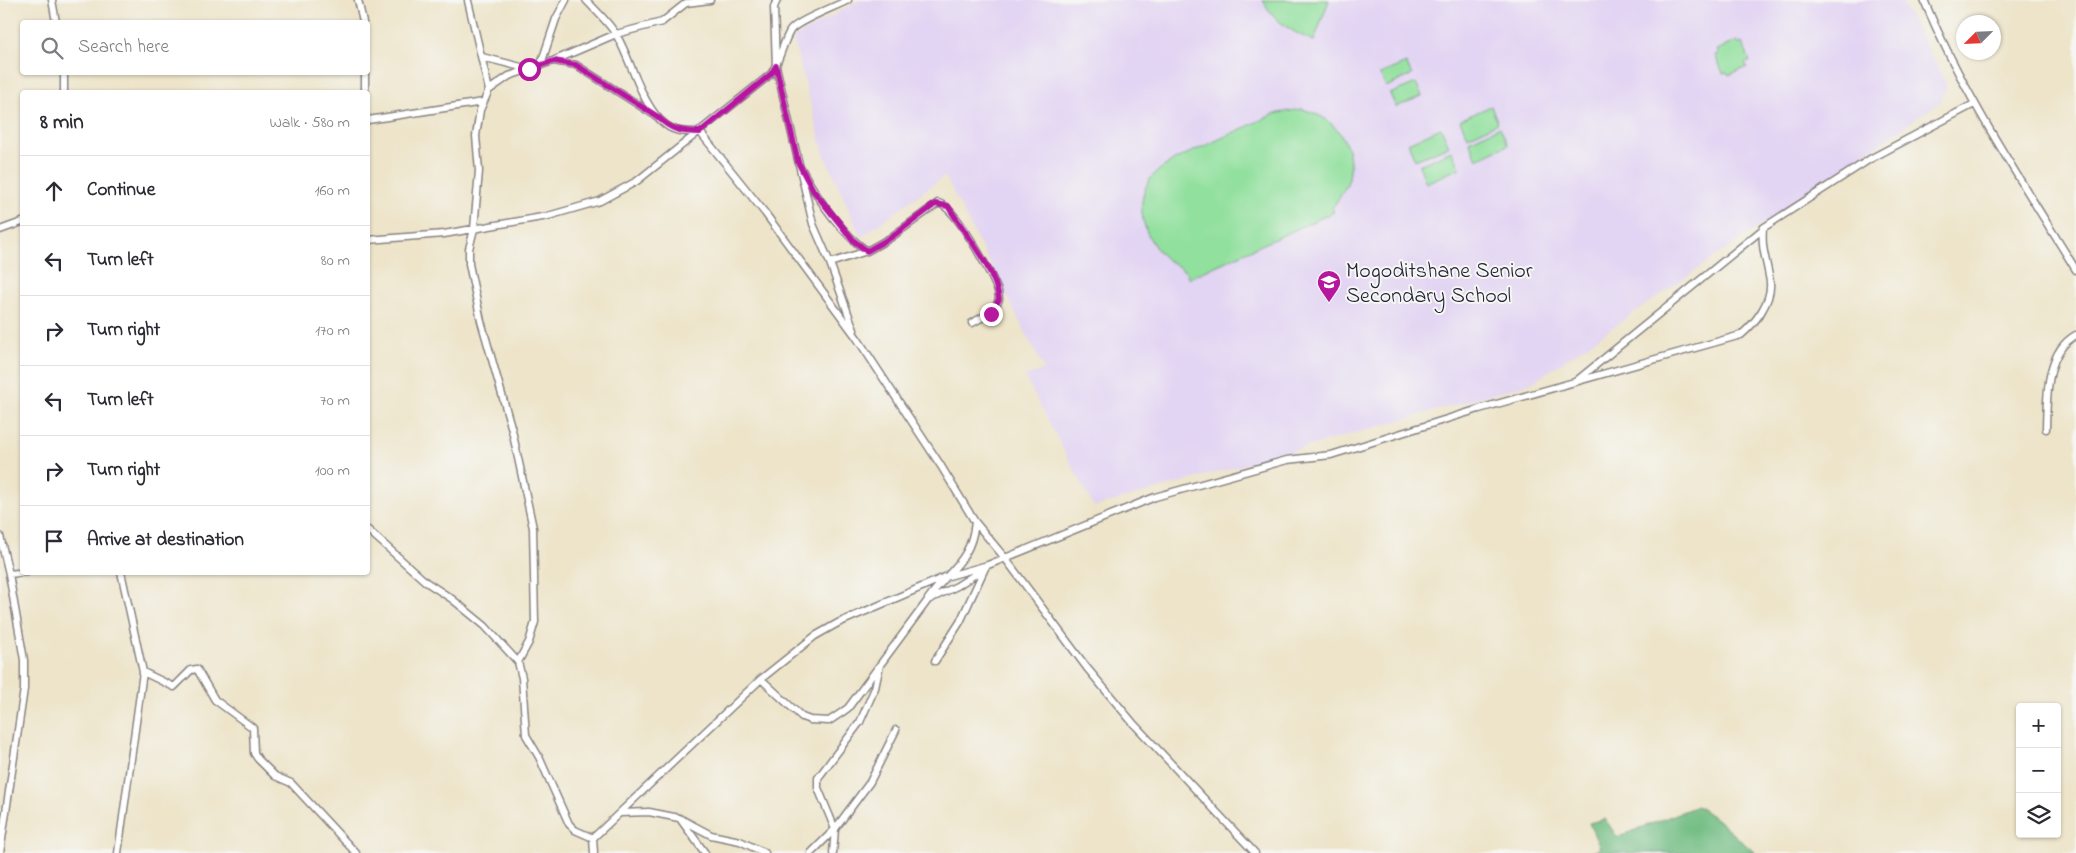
<!DOCTYPE html>
<meta charset="utf-8">
<style>
:root{--surface:#fff;--page:#f7f7f7;--text:#2b2b33;--muted:#7c7c81;--line:#e1e1e2}
body{margin:0;font-family:"Indie Flower",sans-serif;background:var(--page);color:var(--text)}
.controls{position:absolute;right:15px;bottom:15px;display:grid;overflow:hidden;border-radius:5px;box-shadow:0 1px 4px #0004}
.controls button{width:45px;height:45px;display:grid;place-items:center;padding:0;border:0;border-bottom:1px solid var(--line);background:var(--surface);color:var(--text);font:25px sans-serif}
.compass{position:absolute;left:1956px;top:15px;width:45px;height:45px;border-radius:50%;background:var(--surface);box-shadow:0 1px 4px #0004;rotate:246deg}
.stop{position:absolute;width:15px;height:15px;margin:-11px;border:4px solid #b5179e;border-radius:50%;background:#fff}
.stop.end{background:#b5179e;border-color:#fff;box-shadow:0 1px 5px #0008}
.list{margin:0;padding:0;list-style:none}
h2{display:flex;justify-content:space-between;align-items:center;height:65px;margin:0;padding:0 20px;font-size:21px}
h2 small{font-size:16px;font-weight:400;color:var(--muted)}
.list li{display:grid;grid-template-columns:32px 1fr auto;gap:15px;align-items:center;box-sizing:border-box;height:70px;padding:0 20px;border-top:1px solid var(--line)}
.list b{display:block;font-size:19px;white-space:nowrap}
.list em{font-size:16px;font-style:normal;color:var(--muted)}
.icon{flex:none;width:28px;height:28px;fill:none;stroke:currentColor;stroke-width:2;stroke-linecap:round;stroke-linejoin:round}
.map{position:relative;flex:none;width:2076px;height:853px;overflow:hidden}
.search{position:absolute;background:var(--surface);box-shadow:0 1px 4px #0004;left:20px;top:20px;width:350px;height:55px;display:flex;align-items:center;gap:12px;box-sizing:border-box;padding:0 18px;border-radius:5px;color:var(--muted);font-size:19px}
.panel{position:absolute;background:var(--surface);box-shadow:0 1px 4px #0004;left:20px;top:90px;width:350px;height:485px;border-radius:5px}
.map>svg:first-child{display:block}
.built{fill:#e2d4f3}
.green{fill:#92e09e;stroke:#5a816c}
.forest{fill:#75be85;stroke:#4c7060}
.lines{fill:none;stroke-linecap:round;stroke-linejoin:round}
.minor-casing{stroke:#888382;stroke-width:9}
.minor{stroke:#fff;stroke-width:6}
.route{stroke:#b5179e;stroke-width:6}
.labels{text-anchor:middle;stroke-width:4;stroke-linejoin:round;paint-order:stroke}
.poi-label{font-size:22px;fill:#22223b;stroke:#f6f6f2;text-anchor:start}
</style>
<div class="map">
<svg width="2076" height="853" viewBox="0 0 2076 853">
<rect width="100%" height="100%" fill="#f6f6f2"/>
<filter id="ink" filterUnits="userSpaceOnUse"><feTurbulence type="fractalNoise" baseFrequency=".02" numOctaves="2"/><feDisplacementMap in="SourceGraphic" scale="10" xChannelSelector="R" yChannelSelector="G"/><feConvolveMatrix kernelMatrix="1 2 1 2 8 2 1 2 1" color-interpolation-filters="sRGB"/></filter>
<filter id="wash" filterUnits="userSpaceOnUse"><feTurbulence type="fractalNoise" baseFrequency=".0096" numOctaves="4" result="noise"/><feDisplacementMap in="SourceGraphic" scale="20" xChannelSelector="R" yChannelSelector="G"/><feGaussianBlur stdDeviation="1.12" result="paint"/><feColorMatrix in="noise" values="0 0 0 0 0 0 0 0 0 0 0 0 0 0 0 0 0 1.4 0 .05"/><feComposite in="paint" operator="in"/></filter>
<g filter="url(#wash)">
<rect width="100%" height="100%" fill="#ede4c9"/>
<path class="built" d="M860 0H1901L1947 85 1940 102 1532 383 1094 507 1025 377 1044 369 945 176 861 237 823 151 793 38Z"/>
<path class="green" d="M1263 0H1329L1314 41C1292 32 1274 22 1263 0Z
M1737 41 1738 44 1742 42 1750 61 1745 63 1747 67 1729 75 1727 72 1723 73 1715 55 1719 53 1717 50Z
M1406 63 1412 75 1386 87 1380 74Z
M1416 83 1422 96 1396 107 1390 94Z
M1491 106 1498 123 1468 137 1460 120Z
M1301 109C1330 115 1352 138 1350 170 1350 184 1340 197 1332 208L1334 212 1189 278C1183 265 1172 266 1163 256 1144 237 1134 206 1149 181 1155 171 1167 165 1176 159L1274 114Z
M1500 127 1508 145 1477 159 1469 141Z
M1441 128 1449 146 1415 160 1408 143Z
M1452 151 1460 168 1426 183 1419 165Z"/>
<path class="forest" d="M1697 806 1718 820 1755 853H1592L1600 848 1589 823 1605 819 1617 837Z"/>
</g>
<g filter="url(#ink)">
<g class="lines">
<g class="minor-casing">
<path id="minor" d="M52 0 56 22
M358 0 363 22
M586 0C597 12 611 24 618 38 632 63 643 109 666 125 676 133 688 132 700 132L765 213 857 338 941 466 975 522 1005 558 1087 668 1133 723 1255 853
M777 0 774 7 776 66 813 224 830 263
M1924 0C1964 96 2022 182 2076 270
M468 1 489 90
M482 57 529 69
M554 61 576 65 656 116
M541 64 556 19 566 0
M64 72V92
M365 92V72
M368 120 483 102
M802 170C818 199 840 232 867 251
M0 230 22 222
M368 240 444 234 548 216 600 201 637 181 771 74C780 60 782 45 790 31 796 21 835 7 848 0
M854 330 830 263 867 251 890 238 938 203C956 206 991 274 998 291L999 299 994 311 972 323
M1575 382 1763 229
M2046 429C2047 398 2045 352 2076 335
M368 530 426 582 452 599 485 626 518 662 522 678 526 735 539 757 569 824 575 830 593 838
M0 536 9 574
M928 599C949 569 971 562 975 522
M935 661 960 622 985 568
M518 662 529 642 535 622 533 528 512 430 481 321 469 264V249L474 229 479 171 476 136 480 110 489 90 509 76 553 61 616 34 662 22 686 3 710 0
M143 672 174 687 191 670 197 669 215 700 253 728 254 753 258 759 275 776 291 783 356 853
M761 679 802 717 810 720 829 721 841 713 848 708 928 600 957 586 985 568
M620 813 649 812 679 818 711 835 740 841 765 853
M681 820 705 853
M0 853 24 689V660L9 574 27 572
M118 853 143 672 121 572
M594 853 593 838 761 679 815 636 838 623 945 577 988 565 1155 497 1287 460 1331 455 1479 409 1741 335C1755 323 1772 302 1770 282 1767 261 1761 250 1763 228L1870 159 1974 104
M811 853 835 829 870 782 896 730
M833 853 835 829 818 788V778L860 722 875 688 880 665"/>
</g>
<use href="#minor" class="minor"/>
</g>
</g>
<g class="lines" filter="url(#ink)">
<path class="route" d="M529 69 554 61 576 65 658 117C671 130 682 132 700 132L771 74 776 66 798 162 813 190 854 241 867 251 890 238 935 204 948 206C964 232 996 270 999 299L991 314"/>
</g>
<defs>
<g id="school-pin" transform="scale(1.25)"><path d="M0 17L-7.5 6A9.5 9.5 0 1 1 7.5 6Z" fill="#b5179e" stroke="#f6f6f2"/><path d="M0-5L7-2L0 1L-7-2ZM-4 1L0 2.5L4 1V4Q0 6-4 4Z" fill="#fff"/></g>
</defs>
<g fill-rule="evenodd">
<use href="#school-pin" x="1329" y="282"/>
</g>
<g class="labels">
<g class="poi-label">
<text x="1346" y="277">Mogoditshane Senior<tspan x="1346" dy="25">Secondary School</tspan></text>
</g>
</g>
</svg>
<div class="controls">
<button>+</button>
<button>−</button>
<button><svg class="icon" aria-label="layers" viewBox="0 0 24 24"><path d="M12 4l9 5-9 5-9-5zM3 14l9 5 9-5"/></svg></button>
</div>
<svg class="compass" viewBox="-18 -18 36 36"><path d="M0-13l5 13h-10z" fill="#e53935"/><path d="M0 13l5-13h-10z" fill="#7c7c81"/></svg>
<div class="stop" style="left:529px;top:69px"></div>
<div class="stop end" style="left:991px;top:314px"></div>
<div class="search"><svg class="icon" aria-label="search" viewBox="0 0 24 24"><circle cx="10" cy="10" r="6"/><path d="M15 15l6 6"/></svg>Search here</div>
<section class="panel">
<h2>8 min<small>Walk · 580 m</small></h2>
<ul class="list">
<li><svg class="icon" aria-label="ahead" viewBox="0 0 24 24"><path d="M12 20V5M6 11l6-6 6 6"/></svg><div><b>Continue</b></div><em>160 m</em></li>
<li><svg class="icon" aria-label="left" viewBox="0 0 24 24"><path d="M17 20v-9H6M10 6l-5 5 5 5"/></svg><div><b>Turn left</b></div><em>80 m</em></li>
<li><svg class="icon" aria-label="right" viewBox="0 0 24 24"><path d="M7 20v-9h11M14 6l5 5-5 5"/></svg><div><b>Turn right</b></div><em>170 m</em></li>
<li><svg class="icon" aria-label="left" viewBox="0 0 24 24"><path d="M17 20v-9H6M10 6l-5 5 5 5"/></svg><div><b>Turn left</b></div><em>70 m</em></li>
<li><svg class="icon" aria-label="right" viewBox="0 0 24 24"><path d="M7 20v-9h11M14 6l5 5-5 5"/></svg><div><b>Turn right</b></div><em>100 m</em></li>
<li><svg class="icon" aria-label="arrive" viewBox="0 0 24 24"><path d="M6 21V4h12l-3 4 3 4H6"/></svg><div><b>Arrive at destination</b></div></li>
</ul>
</section>
</div>
